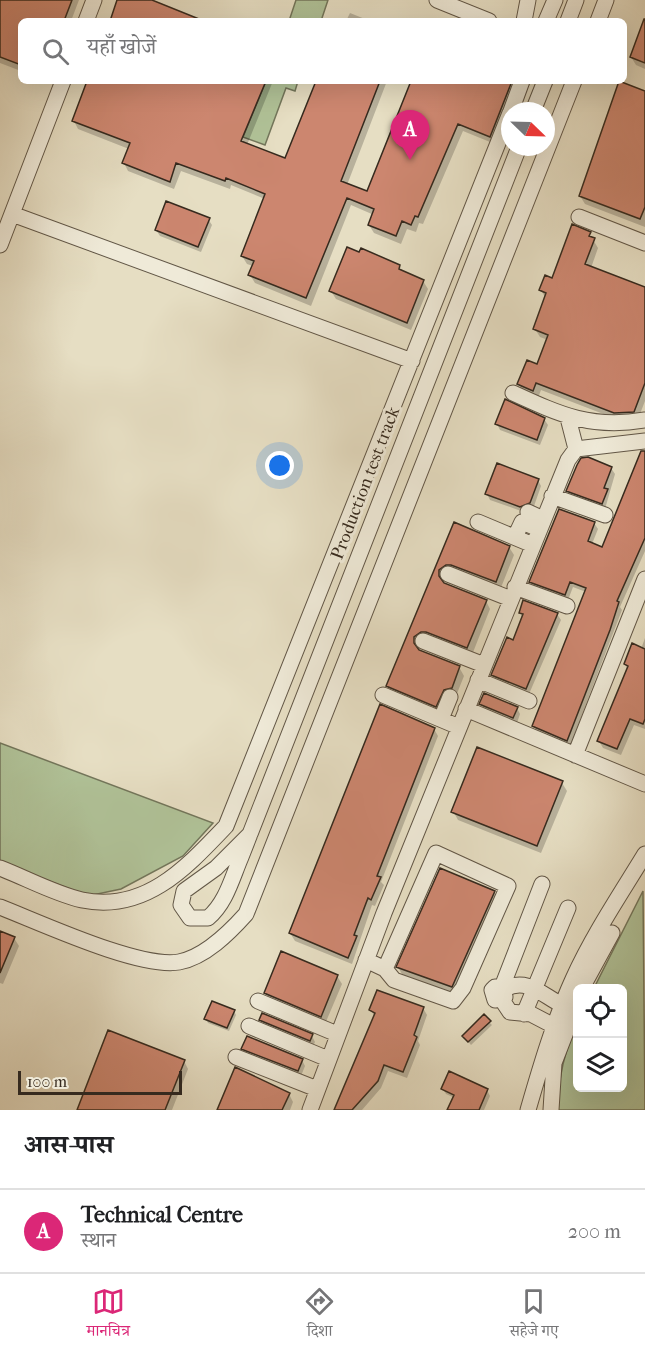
<!DOCTYPE html>
<html lang="hi">
<meta charset="utf-8">
<style>
:root{--surface:#fff;--page:#f6f6f6;--text:#202124;--muted:#757577;--line:#e0e0e0;--accent:#db2777}
body{margin:0;font-family:"IM FELL French Canon","Noto Serif Devanagari",serif;background:var(--page);color:var(--text)}
.controls{position:absolute;right:18px;bottom:18px;display:grid;overflow:hidden;border-radius:9px;box-shadow:0 6px 24px #0002}
.controls button{width:54px;height:54px;display:grid;place-items:center;padding:0;border:0;border-bottom:2px solid var(--line);background:var(--surface);color:var(--text);font:30px sans-serif}
.compass{position:absolute;left:501px;top:102px;width:54px;height:54px;border-radius:50%;background:var(--surface);box-shadow:0 6px 24px #0002;rotate:113deg}
.scale{position:absolute;left:18px;bottom:15px;width:164px;box-sizing:border-box;padding-left:6px;border:3px solid #362a1e;border-top:0;font-size:16px;line-height:21px;white-space:nowrap;color:#362a1e;-webkit-text-stroke:4px #efead8;paint-order:stroke}
.you{position:absolute;left:280px;top:466px;width:21px;height:21px;margin:-15px;border:4px solid #fff;border-radius:50%;background:#1a73e8;box-shadow:0 0 0 9px #1a73e833}
.badge{display:grid;place-items:center;width:39px;height:39px;border-radius:50%;background:var(--accent);color:#fff;font-size:20px;font-weight:700}
.pin{position:absolute;translate:-50% -50px;filter:drop-shadow(0 2px 3px #0008)}
.pin::after{content:'';position:absolute;top:32px;width:21px;height:18px;background:inherit;clip-path:polygon(0 0,100% 0,50% 100%)}
.list{margin:0;padding:0;list-style:none}
h2{display:flex;justify-content:space-between;align-items:center;height:78px;margin:0;padding:0 24px;font-size:26px}
h2 small{font-size:20px;font-weight:400;color:var(--muted)}
.list li{display:grid;grid-template-columns:39px 1fr auto;gap:18px;align-items:center;box-sizing:border-box;height:84px;padding:0 24px;border-top:2px solid var(--line)}
.list b{display:block;font-size:22px;white-space:nowrap}
.list p{margin:0;font-size:20px;white-space:nowrap;color:var(--muted)}
.list em{font-size:20px;font-style:normal;color:var(--muted)}
.icon{flex:none;width:33px;height:33px;fill:none;stroke:currentColor;stroke-width:2;stroke-linecap:round;stroke-linejoin:round}
.map{position:relative;flex:none;width:645px;height:1110px;overflow:hidden}
.search{position:absolute;background:var(--surface);box-shadow:0 6px 24px #0002;left:18px;right:18px;top:18px;height:66px;display:flex;align-items:center;gap:15px;box-sizing:border-box;padding:0 21px;border-radius:9px;color:var(--muted);font-size:22px}
.sheet{height:162px;background:var(--surface)}
nav{display:flex;justify-content:space-around;align-items:center;box-sizing:border-box;height:84px;border-top:2px solid var(--line);background:var(--surface);font-size:16px;color:var(--muted)}
nav a{display:grid;justify-items:center;gap:3px}
nav .on{color:var(--accent)}
.map>svg:first-child{display:block}
.green{fill:#b0c298;stroke:#73765b;stroke-width:1.5}
.shadow{fill:#0003}
.building{fill:#cc866f;stroke:#362a1e;stroke-width:1.5}
.lines{fill:none;stroke-linecap:round;stroke-linejoin:round}
.minor-casing{stroke:#625747;stroke-width:17}
.minor{stroke:#efead8;stroke-width:15}
.labels{text-anchor:middle;stroke-width:6;stroke-linejoin:round;paint-order:stroke}
.street-label{font-size:18px;fill:#362a1e;stroke:#efead8}
</style>
<div class="map">
<svg width="645" height="1110" viewBox="0 0 645 1110">
<rect width="100%" height="100%" fill="#e6dec3"/>
<filter id="stains"><feTurbulence type="fractalNoise" baseFrequency=".00333" numOctaves="4"/><feColorMatrix values="0 0 0 0 .2 0 0 0 0 .09 0 0 0 0 .02 0 0 0 .5 -.17"/></filter>
<radialGradient id="worn" r=".72"><stop offset=".6" stop-color="#630" stop-opacity="0"/><stop offset="1" stop-color="#630" stop-opacity=".3"/></radialGradient>
<path class="green" d="M296 0H328L321 21H289Z
M266 81H298L295 91 286 88 265 145 243 137Z
M0 743 213 823 183 856 121 889 88 896 0 862Z
M643 891 645 1110H554L563 1064 577 1013 578 1088H622V988H594Z"/>
<path class="shadow" d="M0 0H79L71 21H21V71L0 63Z
M350 13 370 21H346Z
M645 21V69L636 65 631 57Z
M89 81H273L247 145 286 159 317 81H387L347 185 368 193 412 81H523L495 144 463 131 423 224 419 223 416 232 407 229 401 244 374 233 369 225 374 215 351 205 311 306 255 283 250 275 253 266 247 264 242 256 265 199 231 185 230 189 181 171 174 189 128 171 124 163 129 149 78 129 74 121Z
M645 92V227L585 204 580 196 590 169 589 166 614 106Z
M208 219 212 225 201 252 160 236 156 230Z
M589 233 598 248 591 268 644 288 645 286V401L638 419 619 420 541 390 538 398 523 392 519 384 538 366 548 340 540 337 535 329 546 299 541 290 553 280Z
M399 266 403 272 423 281 428 289 411 330 336 299 331 291Z
M544 419 548 425 540 445 500 430 497 424Z
M645 454V551L620 607 622 610 612 636 570 746 537 732 534 726 586 592 573 587 568 600 534 588 531 582 594 523 598 529 592 544 603 549Z
M611 468 615 474 605 509 571 497 568 491Z
M538 480 541 486 533 509 524 512 490 500 487 494Z
M454 524 509 547 514 555 500 590 443 578V584L486 601 490 609 472 655 418 645V650L459 667 464 676 456 696 440 714 392 694 387 686Z
M520 612 557 614 561 620 529 694 496 681 493 675 514 642 523 618Z
M645 638V729L634 725 621 755 603 748 599 741 628 669 625 664 641 649Z
M481 704 517 708 520 714 517 723 485 710Z
M434 729 438 736 381 882 384 885 375 906 372 905 352 964 295 941 290 933Z
M562 783 567 791 541 853 458 820 453 811Z
M494 892 499 900 456 994 403 976 398 967Z
M0 932 14 938 19 946 3 984 0 983Z
M337 976 342 984 325 1024 270 1001 265 993Z
M423 1008 427 1015 418 1041 420 1045 407 1078 388 1071 381 1088 362 1110H336L375 1017 371 1010Z
M234 1011 236 1015 229 1031 208 1023 206 1019Z
M260 1019 312 1036 315 1042 313 1046 264 1025Z
M489 1022 492 1025 471 1045 466 1039Z
M243 1049 302 1060 305 1066 301 1076 246 1054Z
M184 1061 188 1069 172 1110H78Z
M443 1089 487 1090 490 1096 484 1110H449L455 1098 446 1094Z
M289 1094 293 1102 290 1110H219Z"/>
<path class="building" d="M0 0H72L64 21H21V65L0 57Z
M117 0H152L204 21H110Z
M644 19H645V63L630 57Z
M87 81H266L241 141 285 158 316 81H380L341 181 367 191 411 81H512L490 137 458 124 418 217 415 216 411 225 402 221 396 236 368 225 374 209 347 198 306 298 248 275 254 261 241 256 265 194 226 178 225 181 176 163 170 182 122 163 130 143 72 121Z
M619 81 645 91V207L640 219 579 196Z
M166 201 210 218 198 247 155 230Z
M572 224 591 232 589 236 595 238 585 264 645 287V383L634 412 614 413 536 383 533 391 517 384 527 360 537 364 548 335 533 329 546 293 539 290 545 275 552 278Z
M347 247 359 252 361 248 400 265 399 269 424 280 407 323 329 291Z
M505 399 545 418 537 440 495 424Z
M641 451H645V538L617 601 619 602 610 630 567 741 532 726 586 588 570 582 565 595 529 582 559 509 595 522 588 541 602 547Z
M588 457 612 467 604 488 608 489 602 504 566 491 577 465 581 458Z
M497 463 539 479 530 503 520 507 485 494Z
M454 522 510 546 496 582 451 565H446L439 570V576L444 583 487 600 467 648 426 632H421L414 637V643L419 650 460 666 452 688 444 690 436 707 386 686Z
M523 600 558 613 526 689 491 675 507 637 513 640 523 614 519 613Z
M632 643 645 649V719L643 724 630 719 617 749 597 741 628 666 624 664Z
M484 693 518 707 513 718 479 704Z
M380 704 435 728 377 876 381 877 371 900 368 898 354 935 357 936 348 958 289 933Z
M477 747 563 781 537 846 451 812Z
M440 868 495 891 452 987 396 967Z
M0 931 15 937 0 973Z
M281 951 338 975 321 1017 264 993Z
M377 990 424 1007 414 1035 417 1037 403 1072 384 1065 378 1081 352 1110H334L375 1013 369 1010Z
M212 1001 235 1010 227 1028 204 1019Z
M262 1013 313 1034 310 1041 259 1020Z
M484 1014 491 1021 468 1042 462 1036Z
M108 1030 185 1060 165 1110H77Z
M247 1036 303 1059 298 1071 241 1049Z
M235 1067 290 1093 282 1110H217Z
M449 1071 488 1089 479 1110H447L454 1095 441 1089Z"/>
<g class="lines">
<g class="minor-casing">
<path id="minor" d="M437 0 489 21
M86 21 94 0
M524 21 528 0
M546 21 555 0
M568 21 576 0
M598 21 606 0
M511 111 522 81
M533 111 545 81
M12 214 412 361
M579 217 645 243
M0 245 63 81
M513 393C561 415 591 429 645 420
M568 418 576 449
M552 496 605 515
M528 512 543 519
M478 522 533 545
M515 537 522 522 539 529
M448 574 511 599
M515 587 567 606
M423 641 484 665
M478 680 529 701
M383 695 459 727
M466 709 645 784
M441 719 450 697
M575 755 645 579
M250 834 216 868 184 891 181 905 190 918H208C226 903 232 878 241 857L519 147
M0 868C26 878 55 894 82 900 145 913 186 868 226 826L510 113
M0 907C41 923 140 969 179 962 205 957 229 933 246 914L574 81
M366 960 385 969 394 980 453 1001 463 988 508 886 436 853 385 969
M502 987H495L492 990 495 1000 505 997 502 987 542 884
M582 988 612 933
M505 989C527 977 542 995 562 1005
M502 1000 510 1012 531 1014 554 1026
M258 1001 337 1034
M524 1014 568 908
M249 1026 328 1059
M236 1057 317 1089
M310 1110 384 913 568 460 576 449 645 441
M528 1110C541 1065 554 1021 573 979 593 935 620 895 645 854
M551 1110 554 1063 578 1001"/>
</g>
<use href="#minor" class="minor"/>
</g>
<g class="labels">
<g class="street-label">
<text transform="translate(365 483) rotate(-69)" y="6">Production test track</text>
</g>
</g>
<rect width="100%" height="100%" filter="url(#stains)"/>
<rect width="100%" height="100%" fill="url(#worn)"/>
</svg>
<div class="controls">
<button><svg class="icon" aria-label="locate" viewBox="0 0 24 24"><circle cx="12" cy="12" r="6"/><path d="M12 2v4M12 18v4M2 12h4M18 12h4"/></svg></button>
<button><svg class="icon" aria-label="layers" viewBox="0 0 24 24"><path d="M12 4l9 5-9 5-9-5zM3 14l9 5 9-5"/></svg></button>
</div>
<svg class="compass" viewBox="-18 -18 36 36"><path d="M0-13l5 13h-10z" fill="#e53935"/><path d="M0 13l5-13h-10z" fill="#757577"/></svg>
<div class="scale">100 m</div>
<div class="you"></div>
<div class="pin badge" style="left:410px;top:160px">A</div>
<div class="search"><svg class="icon" aria-label="search" viewBox="0 0 24 24"><circle cx="10" cy="10" r="6"/><path d="M15 15l6 6"/></svg>यहाँ खोजें</div>
</div>
<section class="sheet">
<h2>आस-पास<small></small></h2>
<ul class="list">
<li><span class="badge">A</span><div><b>Technical Centre</b><p>स्थान</p></div><em>200 m</em></li>
</ul>
</section>
<nav>
<a class="on"><svg class="icon" aria-label="map" viewBox="0 0 24 24"><path d="M3 6l6-2 6 2 6-2v14l-6 2-6-2-6 2zM9 4v14M15 6v14"/></svg>मानचित्र</a>
<a><svg class="icon" aria-label="directions" viewBox="0 0 24 24"><path d="M12 3l9 9-9 9-9-9zM9 14v-3h6M13 9l2 2-2 2"/></svg>दिशा</a>
<a><svg class="icon" aria-label="saved" viewBox="0 0 24 24"><path d="M7 4h10v16l-5-4-5 4z"/></svg>सहेजे गए</a>
</nav>
